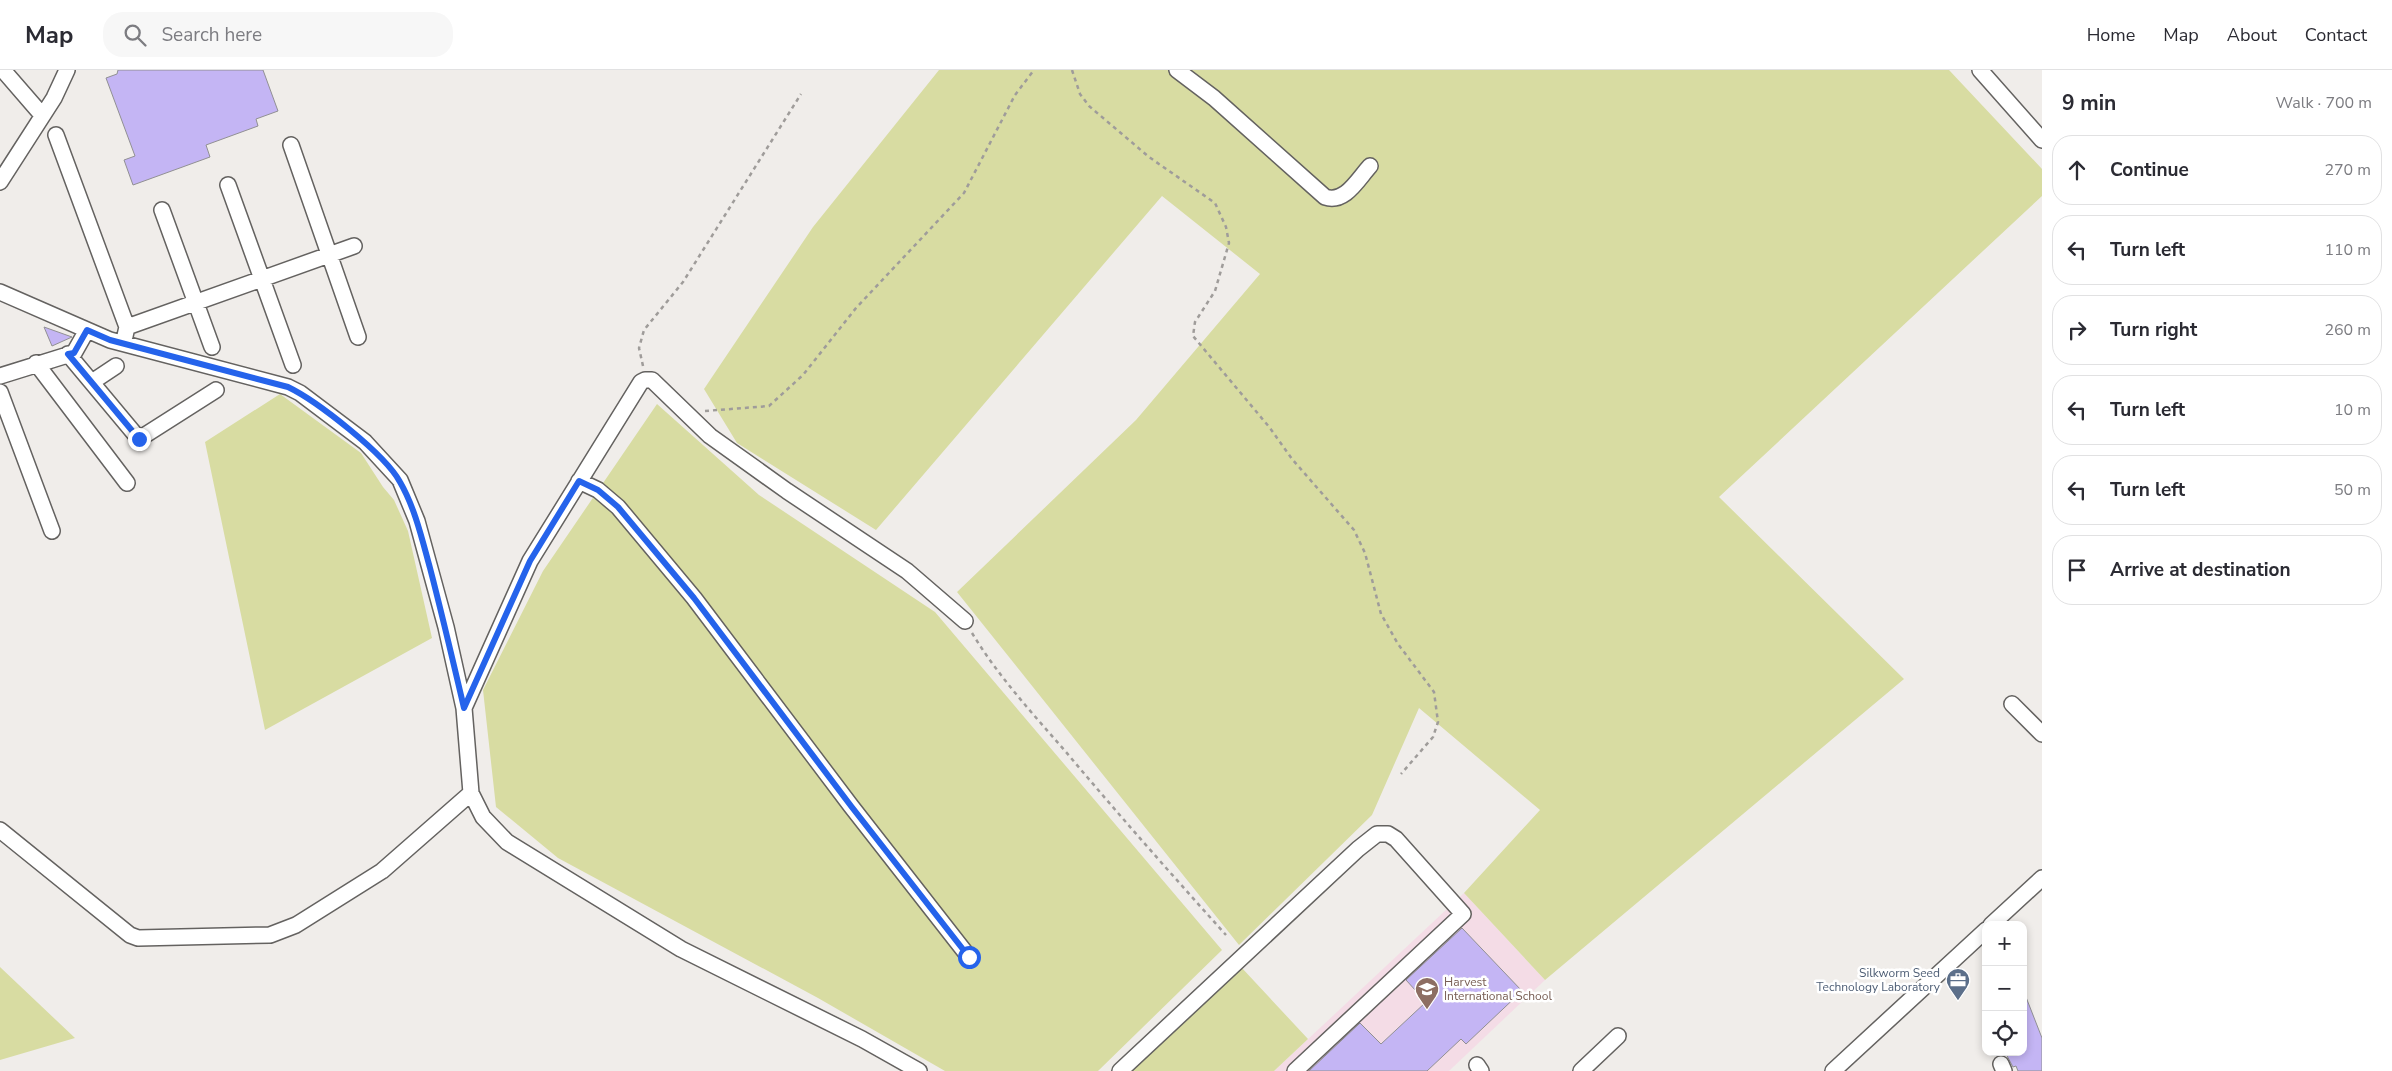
<!DOCTYPE html>
<meta charset="utf-8">
<style>
:root{--surface:#fff;--page:#f7f7f7;--text:#2b2b33;--muted:#7c7c81;--line:#e1e1e2}
body{margin:0;font-family:"Nunito Sans",sans-serif;background:var(--page);color:var(--text)}
.controls{position:absolute;right:15px;bottom:15px;display:grid;overflow:hidden;border-radius:10px;box-shadow:0 2px 8px #0003}
.controls button{width:45px;height:45px;display:grid;place-items:center;padding:0;border:0;border-bottom:1px solid var(--line);background:var(--surface);color:var(--text);font:25px sans-serif}
.stop{position:absolute;width:15px;height:15px;margin:-11px;border:4px solid #2563eb;border-radius:50%;background:#fff}
.stop.end{background:#2563eb;border-color:#fff;box-shadow:0 1px 5px #0008}
.list{margin:0;padding:0;list-style:none}
h2{display:flex;justify-content:space-between;align-items:center;height:65px;margin:0;padding:0 20px;font-size:21px}
h2 small{font-size:16px;font-weight:400;color:var(--muted)}
.list li{display:grid;grid-template-columns:32px 1fr auto;gap:15px;align-items:center;box-sizing:border-box;height:70px;margin:0 10px 10px;padding:0 10px;border:1px solid var(--line);border-radius:20px}
.list b{display:block;font-size:19px;white-space:nowrap}
.list em{font-size:16px;font-style:normal;color:var(--muted)}
.icon{flex:none;width:28px;height:28px;fill:none;stroke:currentColor;stroke-width:2;stroke-linecap:round;stroke-linejoin:round}
.map{position:relative;flex:none;width:2042px;height:1001px;overflow:hidden}
header{display:flex;align-items:center;gap:30px;box-sizing:border-box;height:70px;padding:0 25px;background:var(--surface);border-bottom:1px solid var(--line)}
header strong{font-size:24px}
nav{display:flex;gap:28px;margin-inline-start:auto;font-size:18px}
.search{width:350px;height:45px;background:var(--page);display:flex;align-items:center;gap:12px;box-sizing:border-box;padding:0 18px;border-radius:20px;color:var(--muted);font-size:19px}
main{display:flex}
aside{flex:1;background:var(--surface)}
.map>svg:first-child{display:block}
.education{fill:#f4dce6}
.green{fill:#d8dca2}
.building{fill:#c4b5f4;stroke:#919093}
.lines{fill:none;stroke-linecap:round;stroke-linejoin:round}
.minor-casing{stroke:#646260;stroke-width:18}
.path{stroke:#9f9c9a;stroke-width:2.5;stroke-dasharray:4 4;stroke-linecap:butt}
.minor{stroke:#fff;stroke-width:15}
.route{stroke:#2563eb;stroke-width:6}
.labels{text-anchor:middle;stroke-width:5;stroke-linejoin:round;paint-order:stroke}
.service-label{font-size:12px;fill:#4e5e75;stroke:#fff;text-anchor:end}
.education-label{font-size:12px;fill:#785e54;stroke:#fff;text-anchor:start}
</style>
<header>
<strong>Map</strong>
<div class="search"><svg class="icon" aria-label="search" viewBox="0 0 24 24"><circle cx="10" cy="10" r="6"/><path d="M15 15l6 6"/></svg>Search here</div>
<nav><a>Home</a><a>Map</a><a>About</a><a>Contact</a></nav>
</header>
<main>
<div class="map">
<svg width="2042" height="1001" viewBox="0 0 2042 1001">
<rect width="100%" height="100%" fill="#f0edea"/>
<path class="education" d="M1464 823 1545 910 1449 1001H1274Z"/>
<path class="green" d="M939 0H1949L2042 99V126L1719 427 1904 609 1545 910 1464 823 1540 740 1419 638 1372 745 1239 875 957 522 1136 350 1260 204 1162 126 876 460 737 373 704 319 813 157Z
M280 324 361 383 383 417 394 430 408 461 432 568 265 660 205 372Z
M657 334 759 425 935 542 1222 880 1098 1001H945L818 928 558 788 496 737 483 620 543 501Z
M0 897 75 968 0 990Z
M1241 897 1308 969 1274 1001H1130Z"/>
<path class="building" d="M118 0H263L278 41 256 49 258 56 206 75 210 87 133 115 124 90 135 86 106 8 117 4Z
M44 257 72 267 52 276Z
M1462 858 1522 921 1466 974 1461 969 1427 1001H1309L1360 953 1381 974 1426 932 1406 910Z
M2024 922 2042 968V1001H2018L2016 996 2013 997 2005 982H2023Z"/>
<g class="lines">
<g class="minor-casing">
<path id="minor" d="M3 0 42 45
M1177 0 1214 28 1325 127C1345 134 1358 109 1370 96
M1980 0 2042 70
M56 65 127 257 125 266
M291 75 358 267
M0 112 54 28 67 0
M228 115 293 295
M162 140 212 277
M0 222 110 270 288 317 300 323 365 372 400 410 417 451 446 557 464 638 471 723 483 747 507 772 681 879 862 969 919 1001
M127 257 354 176
M68 284 139 369 216 320
M36 293 127 413
M0 306 74 283 87 260
M92 312 116 296
M0 322 52 461
M579 411 598 420 618 437 694 528 851 736 969 887
M2012 634 2042 664
M464 638 530 491 641 312 645 310H652L710 366 787 421 907 501 965 551
M0 760 130 865 138 868 270 865 296 855 382 801 471 723
M1991 855 2042 808
M2001 994 2004 1001
M1477 995 1481 1001
M1120 1001 1358 779 1377 764H1388L1396 769 1463 844 1295 1001
M1581 1001 1618 966
M1833 1001 1986 860"/>
</g>
<path class="path" d="M1072 0 1080 24 1089 36 1149 87 1215 133 1226 157 1229 173 1215 221 1195 252 1193 266 1270 358 1292 389 1354 460 1365 483 1381 544 1398 574 1434 622 1438 652 1433 667 1401 704
M643 296 639 278 644 260 683 212 801 24
M705 341 769 336 803 305 856 238 964 123 1015 25 1034 0
M972 563C998 606 1033 644 1066 682 1118 744 1172 805 1226 865"/>
<use href="#minor" class="minor"/>
</g>
<g class="lines">
<path class="route" d="M139 369 68 284 74 283 87 260 110 270 288 317C317 331 385 384 400 412 415 438 422 469 430 498 442 544 453 591 464 638L530 491 579 411 598 420 618 437 694 528 851 736 969 887"/>
</g>
<defs>
<g id="office-pin" transform="scale(1.25)"><path d="M0 17L-7.5 6A9.5 9.5 0 1 1 7.5 6Z" fill="#5c6f8a" stroke="#fff"/><path d="M-6-3h4V-5.5h4V-3h4V5H-6ZM-1-4.5V-3h2v-1.5ZM-6 0V1H6V0Z" fill="#fff"/></g>
<g id="school-pin" transform="scale(1.25)"><path d="M0 17L-7.5 6A9.5 9.5 0 1 1 7.5 6Z" fill="#8d6e63" stroke="#fff"/><path d="M0-5L7-2L0 1L-7-2ZM-4 1L0 2.5L4 1V4Q0 6-4 4Z" fill="#fff"/></g>
</defs>
<g fill-rule="evenodd">
<use href="#office-pin" x="1958" y="910"/>
<use href="#school-pin" x="1427" y="919"/>
</g>
<g class="labels">
<g class="service-label">
<text x="1940" y="907">Silkworm Seed<tspan x="1940" dy="14">Technology Laboratory</tspan></text>
</g>
<g class="education-label">
<text x="1444" y="916">Harvest<tspan x="1444" dy="14">International School</tspan></text>
</g>
</g>
</svg>
<div class="controls">
<button>+</button>
<button>−</button>
<button><svg class="icon" aria-label="locate" viewBox="0 0 24 24"><circle cx="12" cy="12" r="6"/><path d="M12 2v4M12 18v4M2 12h4M18 12h4"/></svg></button>
</div>
<div class="stop" style="left:969px;top:887px"></div>
<div class="stop end" style="left:139px;top:369px"></div>
</div>
<aside>
<h2>9 min<small>Walk · 700 m</small></h2>
<ul class="list">
<li><svg class="icon" aria-label="ahead" viewBox="0 0 24 24"><path d="M12 20V5M6 11l6-6 6 6"/></svg><div><b>Continue</b></div><em>270 m</em></li>
<li><svg class="icon" aria-label="left" viewBox="0 0 24 24"><path d="M17 20v-9H6M10 6l-5 5 5 5"/></svg><div><b>Turn left</b></div><em>110 m</em></li>
<li><svg class="icon" aria-label="right" viewBox="0 0 24 24"><path d="M7 20v-9h11M14 6l5 5-5 5"/></svg><div><b>Turn right</b></div><em>260 m</em></li>
<li><svg class="icon" aria-label="left" viewBox="0 0 24 24"><path d="M17 20v-9H6M10 6l-5 5 5 5"/></svg><div><b>Turn left</b></div><em>10 m</em></li>
<li><svg class="icon" aria-label="left" viewBox="0 0 24 24"><path d="M17 20v-9H6M10 6l-5 5 5 5"/></svg><div><b>Turn left</b></div><em>50 m</em></li>
<li><svg class="icon" aria-label="arrive" viewBox="0 0 24 24"><path d="M6 21V4h12l-3 4 3 4H6"/></svg><div><b>Arrive at destination</b></div></li>
</ul>
</aside>
</main>
